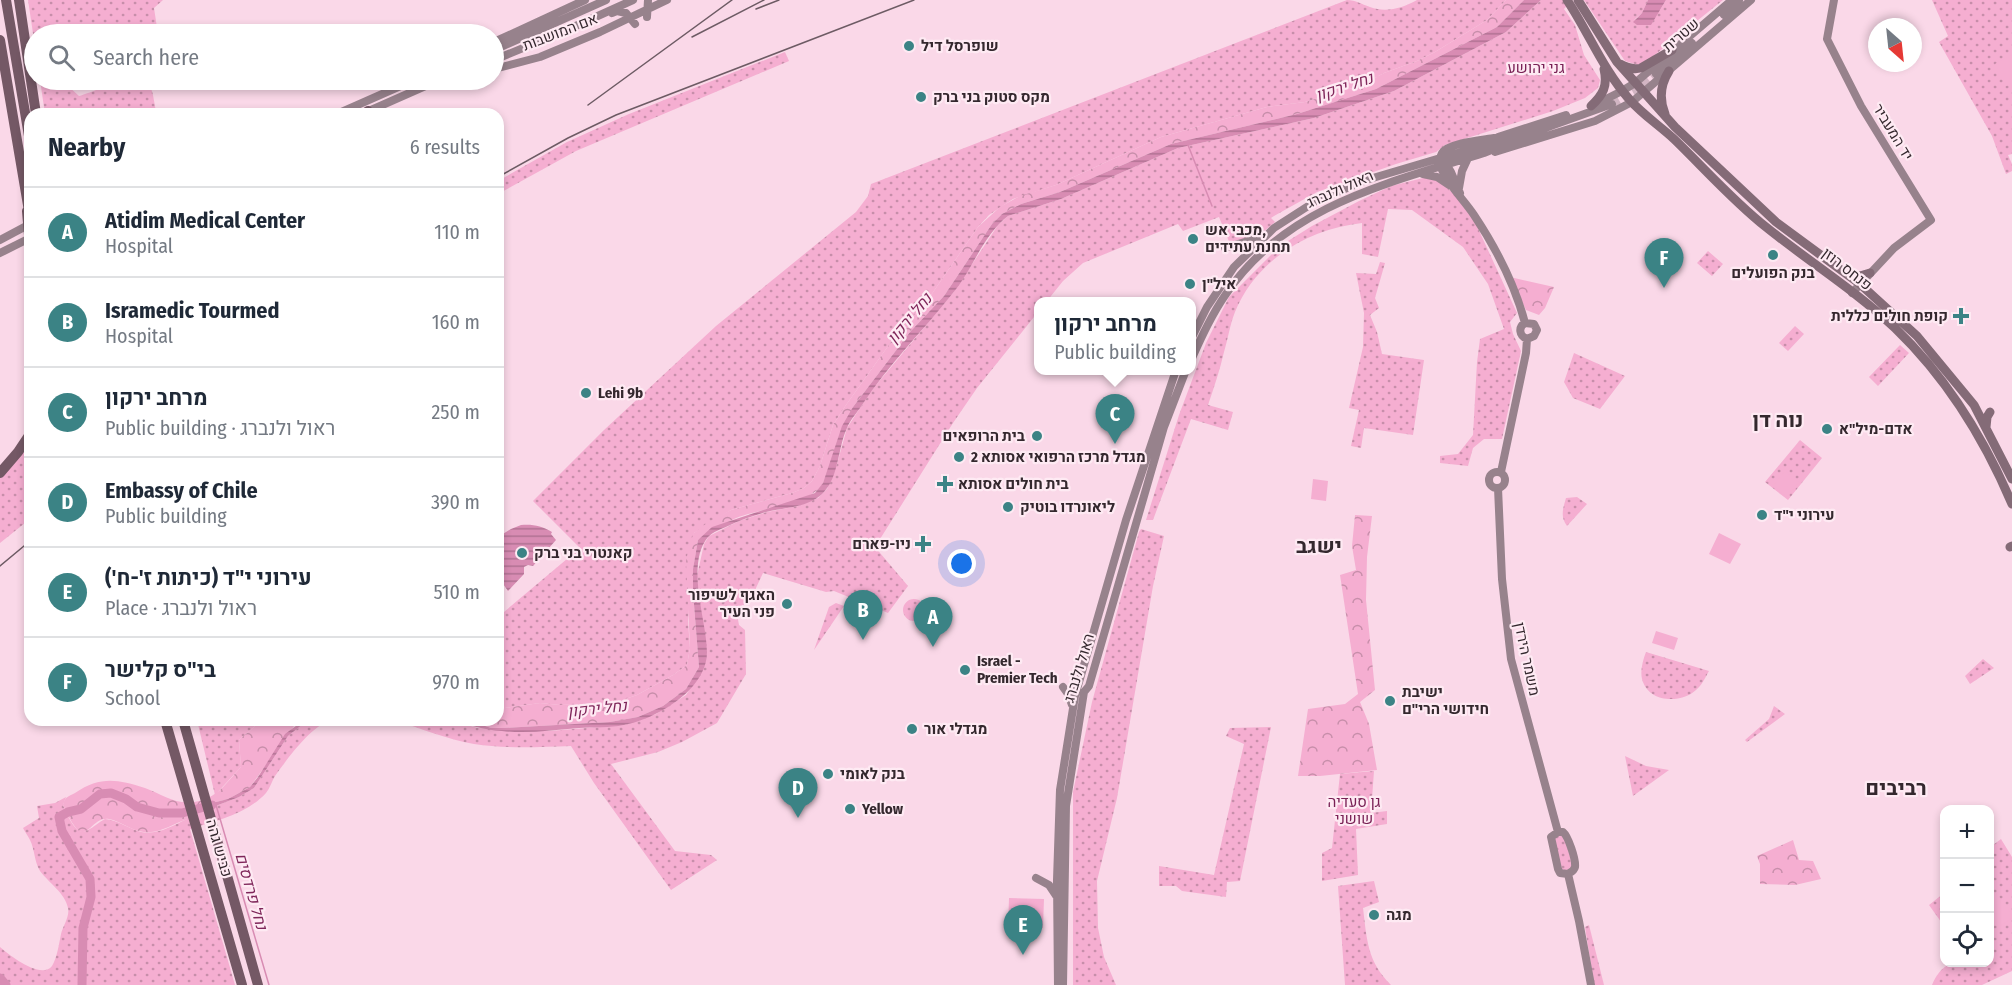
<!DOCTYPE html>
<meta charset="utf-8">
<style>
:root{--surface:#fff;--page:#f2f2f3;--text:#1f2937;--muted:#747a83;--line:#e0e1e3;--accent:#3b8385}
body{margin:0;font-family:"Fira Sans Condensed",Heebo,sans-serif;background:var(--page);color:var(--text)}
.controls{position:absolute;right:18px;bottom:18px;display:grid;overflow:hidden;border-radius:12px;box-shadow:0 3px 9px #0003}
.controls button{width:54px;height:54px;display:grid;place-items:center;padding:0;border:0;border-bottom:2px solid var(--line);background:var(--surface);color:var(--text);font:30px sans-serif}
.compass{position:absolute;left:1868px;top:18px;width:54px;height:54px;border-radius:50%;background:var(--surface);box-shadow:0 3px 9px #0003;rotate:153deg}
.you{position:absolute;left:962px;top:564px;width:21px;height:21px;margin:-15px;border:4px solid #fff;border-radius:50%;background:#1a73e8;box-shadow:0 0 0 9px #1a73e833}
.badge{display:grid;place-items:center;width:39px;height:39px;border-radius:50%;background:var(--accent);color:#fff;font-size:20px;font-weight:700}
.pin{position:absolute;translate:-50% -50px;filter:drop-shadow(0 2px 3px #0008)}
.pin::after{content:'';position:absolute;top:32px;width:21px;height:18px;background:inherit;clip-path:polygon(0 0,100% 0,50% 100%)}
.popup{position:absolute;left:1034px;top:297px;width:162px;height:78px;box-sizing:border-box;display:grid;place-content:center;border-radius:12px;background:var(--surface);filter:drop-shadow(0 2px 4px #0005);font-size:20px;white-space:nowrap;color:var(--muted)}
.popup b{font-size:22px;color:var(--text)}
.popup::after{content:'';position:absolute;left:50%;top:100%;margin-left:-12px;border:12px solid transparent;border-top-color:var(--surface)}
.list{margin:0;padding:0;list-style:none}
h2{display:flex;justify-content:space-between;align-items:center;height:78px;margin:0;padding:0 24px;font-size:26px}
h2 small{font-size:20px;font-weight:400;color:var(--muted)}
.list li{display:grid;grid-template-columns:39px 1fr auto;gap:18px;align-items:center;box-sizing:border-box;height:90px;padding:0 24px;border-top:2px solid var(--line)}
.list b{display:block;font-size:22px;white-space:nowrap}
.list p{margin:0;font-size:20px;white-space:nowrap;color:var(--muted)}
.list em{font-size:20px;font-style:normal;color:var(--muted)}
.icon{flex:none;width:33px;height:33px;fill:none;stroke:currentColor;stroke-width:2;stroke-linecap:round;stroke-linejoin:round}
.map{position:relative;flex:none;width:2012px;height:985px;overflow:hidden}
.search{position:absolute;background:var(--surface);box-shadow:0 3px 9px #0003;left:24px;top:24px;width:480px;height:66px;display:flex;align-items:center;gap:15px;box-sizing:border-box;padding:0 21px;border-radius:33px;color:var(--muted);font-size:22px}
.panel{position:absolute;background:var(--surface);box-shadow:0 3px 9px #0003;left:24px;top:108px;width:480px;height:618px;border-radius:18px}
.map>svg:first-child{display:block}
.grass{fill:url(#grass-dots)}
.forest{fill:url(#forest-crowns)}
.garden{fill:#f5aed1}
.water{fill:url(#water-rules)}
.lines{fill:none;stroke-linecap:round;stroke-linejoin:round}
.stream{stroke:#d88cb3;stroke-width:1.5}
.river{stroke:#d88cb3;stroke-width:9}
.secondary-tunnel{stroke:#d2b5c3;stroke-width:8;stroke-dasharray:8 4;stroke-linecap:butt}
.secondary{stroke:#97828c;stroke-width:8}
.primary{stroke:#846b77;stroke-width:9}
.highway{stroke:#745865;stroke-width:10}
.rail{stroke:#6d5b64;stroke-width:1.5}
.poi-dot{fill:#3b8385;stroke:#feeaf3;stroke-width:2}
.labels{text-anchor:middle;stroke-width:4.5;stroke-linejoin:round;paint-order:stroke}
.street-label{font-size:15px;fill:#34282e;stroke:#feeaf3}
.poi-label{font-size:15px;font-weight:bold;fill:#34282e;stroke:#feeaf3;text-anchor:start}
.park-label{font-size:15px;fill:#792055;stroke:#feeaf3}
.water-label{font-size:16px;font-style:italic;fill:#7f265a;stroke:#feeaf3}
.district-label{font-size:21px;font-weight:bold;fill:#34282e;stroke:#feeaf3}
</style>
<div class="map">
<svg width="2012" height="985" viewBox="0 0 2012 985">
<defs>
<pattern id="grass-dots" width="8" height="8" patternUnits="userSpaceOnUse" patternTransform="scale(1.5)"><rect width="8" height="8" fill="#f5aed1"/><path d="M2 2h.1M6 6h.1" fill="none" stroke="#c78eaa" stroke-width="1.8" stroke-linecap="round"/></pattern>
<pattern id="forest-crowns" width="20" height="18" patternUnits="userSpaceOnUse" patternTransform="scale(1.5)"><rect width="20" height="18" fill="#f5aed1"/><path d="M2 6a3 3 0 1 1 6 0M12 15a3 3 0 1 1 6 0" fill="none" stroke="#c78eaa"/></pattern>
<pattern id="water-rules" width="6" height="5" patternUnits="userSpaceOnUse" patternTransform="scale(1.5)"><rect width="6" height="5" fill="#d88cb3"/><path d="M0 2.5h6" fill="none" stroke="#b07292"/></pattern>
</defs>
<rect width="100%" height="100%" fill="#fad8e8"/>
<path class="grass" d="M28 0H163L154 8 158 34H34V40Z
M1347 0C1356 0 1361 4 1370 7 1386 13 1403 8 1417 0H1506L1487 20 1435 52 1417 61 1384 73 1362 85 1305 102 1267 107 1161 137 1056 185 1013 199 989 215 978 227 929 298 891 342 846 405 833 425 820 466 812 481 804 488 792 493 731 510 694 533 688 621 690 648 687 665 673 675 637 695 614 703 560 705 540 703 498 709V617L580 548 533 501 604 430 716 326 856 212 868 196 871 184Z
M1541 0H1572L1564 9 1575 25 1584 55 1600 80 1598 88 1585 98 1553 111 1445 145 1436 152 1396 164 1317 192 1274 216 1271 218 1275 222 1256 238 1230 244 1219 217 1183 231 1178 224 1083 263 1063 281 1047 301 1038 302V312L977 388 953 423 875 547 908 586 888 613 834 591 826 592 763 573 748 605H742L736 609 739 625 745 630 746 674 717 723 682 742 658 752 611 764 675 851 711 855 717 860 671 890 594 783 571 746C539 747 506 749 474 744 447 739 421 729 395 720H449L478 728 549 731 624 725 656 714 686 695 701 672 705 663 707 653 700 606 697 576 704 544 709 536 739 521 767 512 798 506 818 498 827 489 837 464 847 428 871 391 953 293 998 225 1008 216 1061 199 1178 148 1314 118 1394 91 1506 32Z
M1584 0H1648L1642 13 1634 20 1660 10 1666 0H1723L1646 62 1638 65 1625 61Z
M1932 0H2012V154L2008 155 2012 164V171L2006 174 1992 136 1939 42 1948 36Z
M785 52 789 61 576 151 498 194V181L567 142 629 114Z
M40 80H65L67 85 79 96C93 93 140 68 150 86 154 94 154 105 157 114H45Z
M1427 177 1439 181 1458 197 1476 224 1517 313 1510 322 1513 334 1521 351 1502 439H1484L1473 448 1468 466 1440 463V456L1458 454 1473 435 1477 362 1480 339 1504 329 1488 284 1463 247 1412 210 1388 209 1378 257 1362 254V223C1308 229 1256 260 1235 312 1230 324 1228 339 1224 352 1220 370 1214 387 1208 405L1233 412 1228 430 1191 419 1153 520H1146L1179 415 1206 343 1229 297 1280 246 1312 226 1359 201 1391 186Z
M1708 251 1723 264 1712 276 1697 263Z
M1380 262 1385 263 1375 298 1379 308 1370 315 1377 332 1382 354 1424 360 1413 435 1364 428 1361 448 1351 446 1359 410 1349 408 1363 347 1364 313 1356 273 1376 274Z
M1795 326 1804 334 1788 351 1779 343Z
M1900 345 1909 353 1878 386 1869 377Z
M1574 353 1625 376 1600 409 1573 398 1564 382Z
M30 438V519L0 543V478Z
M1800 440 1822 458 1788 500 1765 482Z
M1577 497 1587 504 1567 526C1560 516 1563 509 1566 498Z
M1141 529 1164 536 1153 586 1117 798 1097 881 1098 928 1104 957 1116 985H1073V792L1092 702 1139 532Z
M903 610a11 11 0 1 1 22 0a11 11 0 1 1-22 0Z
M836 603 844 606 814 650 829 607Z
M1646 652 1709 671C1705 678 1702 685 1696 690 1681 704 1648 703 1642 679 1640 670 1643 660 1646 652Z
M1983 659 1994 668 1970 684 1965 676Z
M1774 706 1785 714 1747 742 1745 740 1769 719Z
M197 720H262L239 740 241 767 215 795Z
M308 720H331C310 727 288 758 275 776 272 781 270 788 266 793 247 814 216 821 190 829L235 985H0V947C9 955 41 980 52 966 57 958 59 944 61 934 63 926 70 916 68 908 65 893 49 883 40 871 34 861 35 850 30 840 28 836 25 832 23 828L39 818 37 806 55 803 66 797 63 805C67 814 76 838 88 830 94 827 99 822 105 819 118 820 129 829 141 832 158 835 172 826 187 819 195 815 206 814 215 812L213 807 239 797 254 788 288 736Z
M1271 727 1240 881 1227 882 1226 897 1182 891 1176 886H1159V866L1214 875 1244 744 1226 736 1230 728Z
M1625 756 1646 766 1669 770 1633 796Z
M1374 771 1371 813 1387 811V824L1356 829 1358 875 1322 881V853L1332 848 1340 774Z
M1562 835 1565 837 1572 865 1571 869 1564 871 1560 868 1554 839 1557 836Z
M2001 839 2012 857V971L1982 985H1932C1945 955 1961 963 1990 962V840L1993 845Z
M1374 881 1379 902 1363 908C1367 940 1367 961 1391 985H1345L1338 886Z
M1944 893V926L1929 905Z
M1589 925 1604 985H1594L1585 927Z"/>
<path class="forest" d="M1506 0H1524L1497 27 1376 89 1297 114 1171 144 1060 192 1021 204 1002 214 992 224 944 296 910 332 853 407 823 483C813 504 756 509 734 519 722 525 710 533 698 540L693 569V592L699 667 686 689 663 706 638 717 610 722 502 728H491L468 720H498V709L540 703 560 705 614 703 637 695 673 675 687 665 690 648 686 562 689 545 694 533 707 523 731 510 792 493 804 488 812 481 820 466 833 425 846 405 891 342 929 298 978 227 1000 207 1020 196 1056 185 1161 137 1267 107 1305 102 1362 85 1384 73 1417 61 1435 52 1487 20Z
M1510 277 1554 287 1545 308 1539 315 1526 310Z
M1355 515 1372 516 1367 557 1366 600 1375 690 1360 702 1369 724 1377 770 1320 776H1298L1308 709 1345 704 1358 694 1340 575 1356 570 1352 546Z
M262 720H304L294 726 250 787 228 799 212 803 215 812C206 815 196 816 188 819 171 824 158 836 139 831 129 829 120 821 109 819 87 816 87 858 63 805 65 796 68 797 75 793 100 776 117 779 145 788 162 794 175 805 194 802 217 799 226 783 241 767L239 740Z
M1793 840 1799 860 1813 861 1821 879 1795 885 1760 884V864L1757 856Z"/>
<path class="garden" d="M2012 55V83L2006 86 1995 64Z
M1785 471 1799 482 1787 497 1773 486Z
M1313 479 1328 481 1326 501 1311 499Z
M1719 533 1741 544 1730 564 1709 554Z
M1656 631 1678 638 1674 650 1652 643Z
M1999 897 2012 914V918L2000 926 1990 912V904Z
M1009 898 1044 899 1043 928 1008 927Z"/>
<path class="water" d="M1524 0H1541L1506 32 1394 91 1314 118 1178 148 1061 199 1008 216C983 235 973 269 953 293 923 331 888 365 862 405 857 413 850 420 847 428 838 447 839 476 824 492 809 508 786 507 766 512 753 516 740 520 728 526 721 529 713 532 708 537 685 565 707 621 707 652 707 690 656 719 624 725 610 728 593 727 579 728 554 730 527 734 502 731 484 730 467 724 449 720H468L491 728H502L610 722 638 717 663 706 686 689 699 667 693 592V569L698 540 712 527 815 493 823 483 842 426 853 407 910 332 944 296 992 224 1002 214 1021 204 1060 192 1171 144 1297 114 1376 89 1497 27Z
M1648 0H1666L1651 25H1637L1633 22 1642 13Z
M521 525C533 524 542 526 552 532L551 534 556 540 533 566 528 565 524 567V574L508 591 501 581 498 582V537L511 529Z
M304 720H308L288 736 254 788 239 797 213 807 212 803 228 799 250 787 258 777 285 734Z"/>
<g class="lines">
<path class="stream" d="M1188 145 1212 206
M216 805 269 985"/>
<path class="river" d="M0 978 6 985
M82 985 83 928 91 897 90 879 62 831 59 817 68 812 81 809 100 794 111 793 126 799 137 807 159 813H182L212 805"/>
<path class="secondary-tunnel" d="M1612 104 1633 92 1656 74"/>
<path class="secondary" d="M1834 0 1827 39 1861 106 1931 220 1894 248 1852 293
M612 13 617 11 626 13 635 24
M1724 15 1739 0
M647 17 648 0
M494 42 585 0
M494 50 606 0
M494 60 569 29 633 0
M494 69 540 57 600 32 667 0
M1656 74 1692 43
M1592 106 1622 91 1635 83 1732 0
M337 114 414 80
M362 114 439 80
M1498 137 1566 115
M1494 138C1483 140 1447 143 1442 153 1439 158 1440 165 1442 170 1450 187 1464 200 1474 215 1496 248 1515 285 1525 323
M1495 152 1595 121 1632 102 1751 0
M1445 162 1451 172 1460 193
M1423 174 1437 177 1449 185
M1459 188 1462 171 1468 158
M0 240 30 224
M1225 248 1261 237
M0 253 30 238
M1525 323 1534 324 1537 330 1534 336 1527 339
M1525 323C1518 327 1519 336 1527 339
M1192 337 1207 307 1234 267 1274 228 1316 201 1366 180 1464 151 1523 136 1612 104
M1192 358C1202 336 1212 314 1226 294 1286 205 1389 183 1484 153L1501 146
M1489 480a8 8 0 1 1 16 0a8 8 0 1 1-16 0Z
M1501 472 1526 353 1527 339
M1498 488 1502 579 1511 659 1558 832
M1063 687 1068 694 1072 705
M1558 832H1563C1568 836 1576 859 1575 867 1574 871 1571 872 1568 874L1560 873 1558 869 1551 837Z
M1568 874 1579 921 1591 985
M1036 878 1049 885 1057 897
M1058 985 1057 880 1060 790 1075 696 1126 520 1176 370
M1063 985 1066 806 1084 692 1089 686 1164 427 1186 370"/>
<path class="primary" d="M1567 0C1589 33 1603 70 1630 100 1642 114 1660 126 1674 139 1703 167 1734 202 1766 227 1808 261 1855 290 1895 328 1947 378 1984 438 2012 504
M1578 0 1617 62 1675 127 1776 222 1860 284 1917 336 1974 405 2012 479
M1620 64C1627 68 1633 70 1641 68L1672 50
M1591 106C1603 95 1608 86 1604 69
M1665 114C1659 99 1660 85 1669 71
M1849 274 1860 276 1870 273
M1986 427 1987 417 1990 412
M2010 547 2012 546"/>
<path class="highway" d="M6 0 30 142
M19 0 36 114
M0 40 30 217
M364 114 368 111
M27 211 30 247
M0 473 18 452 30 434
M165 720 242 985
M183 720 258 985"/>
<path class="rail" d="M756 9 779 0
M692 37 764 0
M588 105 732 0
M498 177 568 138 616 115 914 0
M0 566 30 541"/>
</g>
<g class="poi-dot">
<circle cx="909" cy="46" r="6"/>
<circle cx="921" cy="97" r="6"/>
<circle cx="1193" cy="239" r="6"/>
<circle cx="1773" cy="255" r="6"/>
<circle cx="1190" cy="284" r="6"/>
<path d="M1958 307h6v6h6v6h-6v6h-6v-6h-6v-6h6z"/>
<circle cx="586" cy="393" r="6"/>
<circle cx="1827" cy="429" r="6"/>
<circle cx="1037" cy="436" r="6"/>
<circle cx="959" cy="457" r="6"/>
<path d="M942 475h6v6h6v6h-6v6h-6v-6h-6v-6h6z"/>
<circle cx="1008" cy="507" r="6"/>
<circle cx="1762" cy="515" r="6"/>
<path d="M920 535h6v6h6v6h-6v6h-6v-6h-6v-6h6z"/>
<circle cx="522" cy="553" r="6"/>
<circle cx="787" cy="604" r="6"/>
<circle cx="965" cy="670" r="6"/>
<circle cx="1390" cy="701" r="6"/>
<circle cx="912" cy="729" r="6"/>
<circle cx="828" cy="774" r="6"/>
<circle cx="850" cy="809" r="6"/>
<circle cx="1374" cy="915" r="6"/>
</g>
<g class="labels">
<g class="street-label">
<text transform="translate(560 32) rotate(-21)" y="5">אם המושבות</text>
<text transform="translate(1681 35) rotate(-41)" y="5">שטרית</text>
<text transform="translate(1893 132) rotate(59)" y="5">יד המעביר</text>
<text transform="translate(1340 189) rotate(-24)" y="5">ראול ולנברג</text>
<text transform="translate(1847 269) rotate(38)" y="5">פנחס רוזן</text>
<text transform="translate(1527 659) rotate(78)" y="5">משמר הירדן</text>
<text transform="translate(1079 668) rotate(-73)" y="5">ראול ולנברג</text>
<text transform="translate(219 848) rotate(74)" y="5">כביש גהה</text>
</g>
<g class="poi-label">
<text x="921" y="51">שופרסל דיל</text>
<text x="933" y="102">מקס סטוק בני ברק</text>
<text x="1205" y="235">מכבי אש,<tspan x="1205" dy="17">תחנת עתידים</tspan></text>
<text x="1773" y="278" text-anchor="middle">בנק הפועלים</text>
<text x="1202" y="289">איל"ן</text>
<text x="1948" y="321" text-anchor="end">קופת חולים כללית</text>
<text x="598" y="398">Lehi 9b</text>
<text x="1839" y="434">אדם-מיל"א</text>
<text x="1025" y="441" text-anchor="end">בית הרופאים</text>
<text x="971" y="462">מגדל מרכז הרפואי אסותא 2</text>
<text x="958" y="489">בית חולים אסותא</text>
<text x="1020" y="512">ליאונרדו בוטיק</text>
<text x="1774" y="520">עירוני י"ד</text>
<text x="911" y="549" text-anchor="end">ניו-פארם</text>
<text x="534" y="558">קאנטרי בני ברק</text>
<text x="775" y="600" text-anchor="end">האגף לשיפור<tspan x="775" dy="17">פני העיר</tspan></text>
<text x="977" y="666">Israel -<tspan x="977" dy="17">Premier Tech</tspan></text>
<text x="1402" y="697">ישיבת<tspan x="1402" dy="17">חידושי הרי"ם</tspan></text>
<text x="924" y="734">מגדלי אור</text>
<text x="840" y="779">בנק לאומי</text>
<text x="862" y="814">Yellow</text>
<text x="1386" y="920">מגה</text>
</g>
<g class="park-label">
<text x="1536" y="73">גני יהושע</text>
<text x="1354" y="807">גן סעדיה<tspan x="1354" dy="17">שושני</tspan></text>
</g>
<g class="water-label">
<text transform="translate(1344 86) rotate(-18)" y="6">נחל ירקון</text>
<text transform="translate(909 318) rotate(-50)" y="6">נחל ירקון</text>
<text transform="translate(597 708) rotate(-6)" y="6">נחל ירקון</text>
<text transform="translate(252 891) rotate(74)" y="6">נחל פרדסים</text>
</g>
<g class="district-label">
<text x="1778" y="427">נוה דן</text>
<text x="1319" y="553">ישגב</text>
<text x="1896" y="795">רביבים</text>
</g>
</g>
</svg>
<div class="controls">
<button>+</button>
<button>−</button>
<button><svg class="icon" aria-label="locate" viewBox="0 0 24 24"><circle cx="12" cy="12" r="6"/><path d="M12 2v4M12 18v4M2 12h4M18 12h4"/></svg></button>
</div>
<svg class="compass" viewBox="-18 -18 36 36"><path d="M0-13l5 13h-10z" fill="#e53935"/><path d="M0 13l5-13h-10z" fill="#747a83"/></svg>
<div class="you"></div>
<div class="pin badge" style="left:933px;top:647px">A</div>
<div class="pin badge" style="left:863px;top:640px">B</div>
<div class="pin badge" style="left:1115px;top:444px">C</div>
<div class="popup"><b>מרחב ירקון</b>Public building</div>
<div class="pin badge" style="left:798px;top:818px">D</div>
<div class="pin badge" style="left:1023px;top:955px">E</div>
<div class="pin badge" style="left:1664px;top:288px">F</div>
<div class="search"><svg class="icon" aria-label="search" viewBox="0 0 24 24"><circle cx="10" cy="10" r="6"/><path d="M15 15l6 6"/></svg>Search here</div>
<section class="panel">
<h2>Nearby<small>6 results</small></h2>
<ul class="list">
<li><span class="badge">A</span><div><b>Atidim Medical Center</b><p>Hospital</p></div><em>110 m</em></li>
<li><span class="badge">B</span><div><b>Isramedic Tourmed</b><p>Hospital</p></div><em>160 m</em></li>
<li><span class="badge">C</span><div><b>מרחב ירקון</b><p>Public building · ראול ולנברג</p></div><em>250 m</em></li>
<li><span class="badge">D</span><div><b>Embassy of Chile</b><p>Public building</p></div><em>390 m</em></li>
<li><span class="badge">E</span><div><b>עירוני י&quot;ד (כיתות ז'-ח')</b><p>Place · ראול ולנברג</p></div><em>510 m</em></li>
<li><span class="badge">F</span><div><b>בי&quot;ס קלישר</b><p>School</p></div><em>970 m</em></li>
</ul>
</section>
</div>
